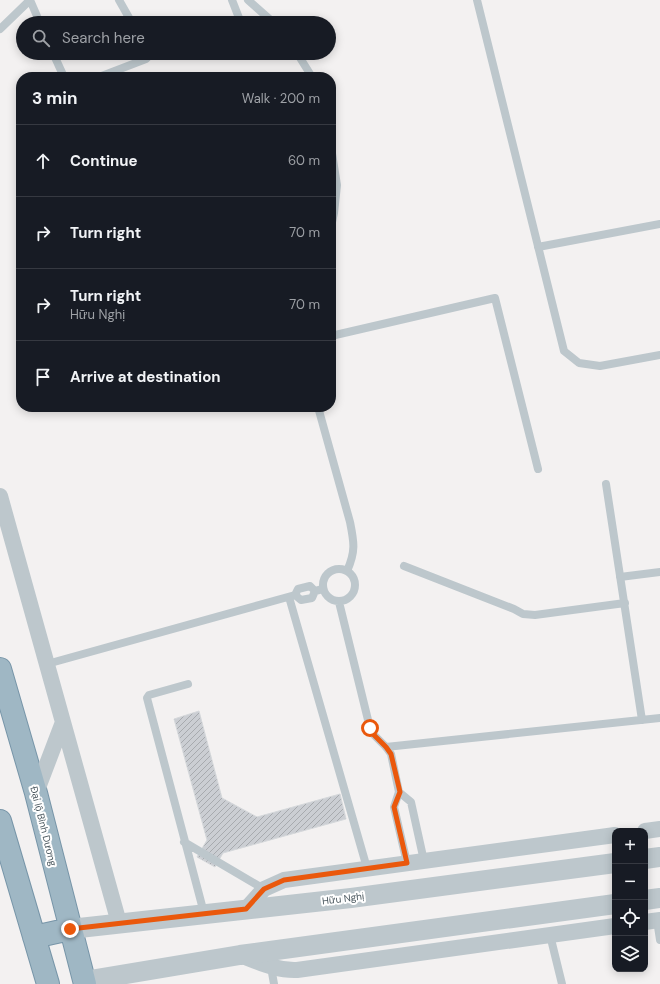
<!DOCTYPE html>
<meta charset="utf-8">
<style>
:root{--surface:#171b24;--page:#242831;--text:#f1f3f6;--muted:#9ea1a6;--line:#363941}
body{margin:0;font-family:"DM Sans",sans-serif;background:var(--page);color:var(--text)}
.controls{position:absolute;right:12px;bottom:12px;display:grid;overflow:hidden;border-radius:8px;box-shadow:0 2px 10px #0003}
.controls button{width:36px;height:36px;display:grid;place-items:center;padding:0;border:0;border-bottom:1px solid var(--line);background:var(--surface);color:var(--text);font:20px sans-serif}
.stop{position:absolute;width:12px;height:12px;margin:-9px;border:3px solid #ea580c;border-radius:50%;background:#fff}
.stop.end{background:#ea580c;border-color:#fff;box-shadow:0 1px 4px #0008}
.list{margin:0;padding:0;list-style:none}
h2{display:flex;justify-content:space-between;align-items:center;height:52px;margin:0;padding:0 16px;font-size:17px}
h2 small{font-size:13px;font-weight:400;color:var(--muted)}
.list li{display:grid;grid-template-columns:26px 1fr auto;gap:12px;align-items:center;box-sizing:border-box;height:72px;padding:0 16px;border-top:1px solid var(--line)}
.list b{display:block;font-size:15px;white-space:nowrap}
.list p{margin:0;font-size:13px;white-space:nowrap;color:var(--muted)}
.list em{font-size:13px;font-style:normal;color:var(--muted)}
.icon{flex:none;width:22px;height:22px;fill:none;stroke:currentColor;stroke-width:2;stroke-linecap:round;stroke-linejoin:round}
.map{position:relative;flex:none;width:660px;height:984px;overflow:hidden}
.search{position:absolute;background:var(--surface);box-shadow:0 2px 10px #0003;left:16px;top:16px;width:320px;height:44px;display:flex;align-items:center;gap:10px;box-sizing:border-box;padding:0 14px;border-radius:22px;color:var(--muted);font-size:15px}
.panel{position:absolute;background:var(--surface);box-shadow:0 2px 10px #0003;left:16px;top:72px;width:320px;height:340px;border-radius:16px}
.map>svg:first-child{display:block}
.building{fill:url(#building-hatch);stroke:#d5d8db}
.lines{fill:none;stroke-linecap:round;stroke-linejoin:round}
.trunk-casing{stroke:#7795a8;stroke-width:24}
.service{stroke:#bdc7cc;stroke-width:8}
.minor{stroke:#bdc7cc;stroke-width:16}
.tertiary{stroke:#bdc7cc;stroke-width:20}
.trunk{stroke:#9fb7c4;stroke-width:22}
.route{stroke:#ea580c;stroke-width:5}
.labels{text-anchor:middle;stroke-width:4;stroke-linejoin:round;paint-order:stroke}
.street-label{font-size:10px;fill:#49565d;stroke:#fff}
</style>
<div class="map">
<svg width="660" height="984" viewBox="0 0 660 984">
<defs>
<pattern id="building-hatch" width="6" height="6" patternUnits="userSpaceOnUse"><rect width="6" height="6" fill="#cbced3"/><path d="M-1 1l2-2M0 6l6-6M5 7l2-2" fill="none" stroke="#a7aaae"/></pattern>
</defs>
<rect width="100%" height="100%" fill="#f3f1f1"/>
<path class="building" d="M199 711 222 798 257 817 340 794 346 819 223 853 215 867 197 857 207 840 174 719Z"/>
<g class="lines">
<g class="trunk-casing">
<path id="trunk" d="M0 669 36 793 85 984
M0 821 48 984
M34 937 70 929"/>
</g>
<path class="service" d="M30 0 40 23
M119 0 132 23
M232 0 241 23
M248 0 274 23
M477 0 564 351 579 363 600 366 660 355
M0 29 30 0
M53 53 64 77
M297 53 312 77
M99 77 146 59 148 57V53
M331 147 337 185 334 213 331 227
M538 247 660 224
M331 336 495 298 538 469
M318 407 350 522C354 542 356 551 347 571
M606 484 642 720
M404 566 514 609 523 614 535 615 625 603
M323 585a16 16 0 1 1 32 0a16 16 0 1 1-32 0Z
M620 577 660 572
M295 595 301 600 312 598 315 591 323 589
M295 595 298 589 310 586 315 591
M289 597 367 868
M339 602 370 728 374 735 386 747 391 754 399 792 394 807 407 863
M47 664 295 595
M188 684 149 695 147 698 204 913
M386 747 660 718
M399 792 411 802 424 861
M184 842 264 889
M657 920 660 940
M550 935 562 984
M271 967 274 984"/>
<path class="minor" d="M0 496 119 923
M36 793 63 722
M645 831 660 829
M246 909 264 889 284 880 615 835
M645 922 660 920
M240 955C259 962 277 971 297 970L615 926"/>
<path class="tertiary" d="M645 859 660 857
M645 900 660 898
M70 929 351 898 615 863
M84 981 240 955 615 904"/>
<use href="#trunk" class="trunk"/>
</g>
<g class="lines">
<path class="route" d="M70 929 246 909 264 889 284 880 407 863 394 807 400 792 391 754 386 747 374 735 370 728"/>
</g>
<g class="labels">
<g class="street-label">
<text transform="translate(44 826) rotate(76)" y="4">Đại lộ Bình Dương</text>
<text transform="translate(343 898) rotate(-7)" y="4">Hữu Nghị</text>
</g>
</g>
</svg>
<div class="controls">
<button>+</button>
<button>−</button>
<button><svg class="icon" aria-label="locate" viewBox="0 0 24 24"><circle cx="12" cy="12" r="6"/><path d="M12 2v4M12 18v4M2 12h4M18 12h4"/></svg></button>
<button><svg class="icon" aria-label="layers" viewBox="0 0 24 24"><path d="M12 4l9 5-9 5-9-5zM3 14l9 5 9-5"/></svg></button>
</div>
<div class="stop" style="left:370px;top:728px"></div>
<div class="stop end" style="left:70px;top:929px"></div>
<div class="search"><svg class="icon" aria-label="search" viewBox="0 0 24 24"><circle cx="10" cy="10" r="6"/><path d="M15 15l6 6"/></svg>Search here</div>
<section class="panel">
<h2>3 min<small>Walk · 200 m</small></h2>
<ul class="list">
<li><svg class="icon" aria-label="ahead" viewBox="0 0 24 24"><path d="M12 20V5M6 11l6-6 6 6"/></svg><div><b>Continue</b></div><em>60 m</em></li>
<li><svg class="icon" aria-label="right" viewBox="0 0 24 24"><path d="M7 20v-9h11M14 6l5 5-5 5"/></svg><div><b>Turn right</b></div><em>70 m</em></li>
<li><svg class="icon" aria-label="right" viewBox="0 0 24 24"><path d="M7 20v-9h11M14 6l5 5-5 5"/></svg><div><b>Turn right</b><p>Hữu Nghị</p></div><em>70 m</em></li>
<li><svg class="icon" aria-label="arrive" viewBox="0 0 24 24"><path d="M6 21V4h12l-3 4 3 4H6"/></svg><div><b>Arrive at destination</b></div></li>
</ul>
</section>
</div>
